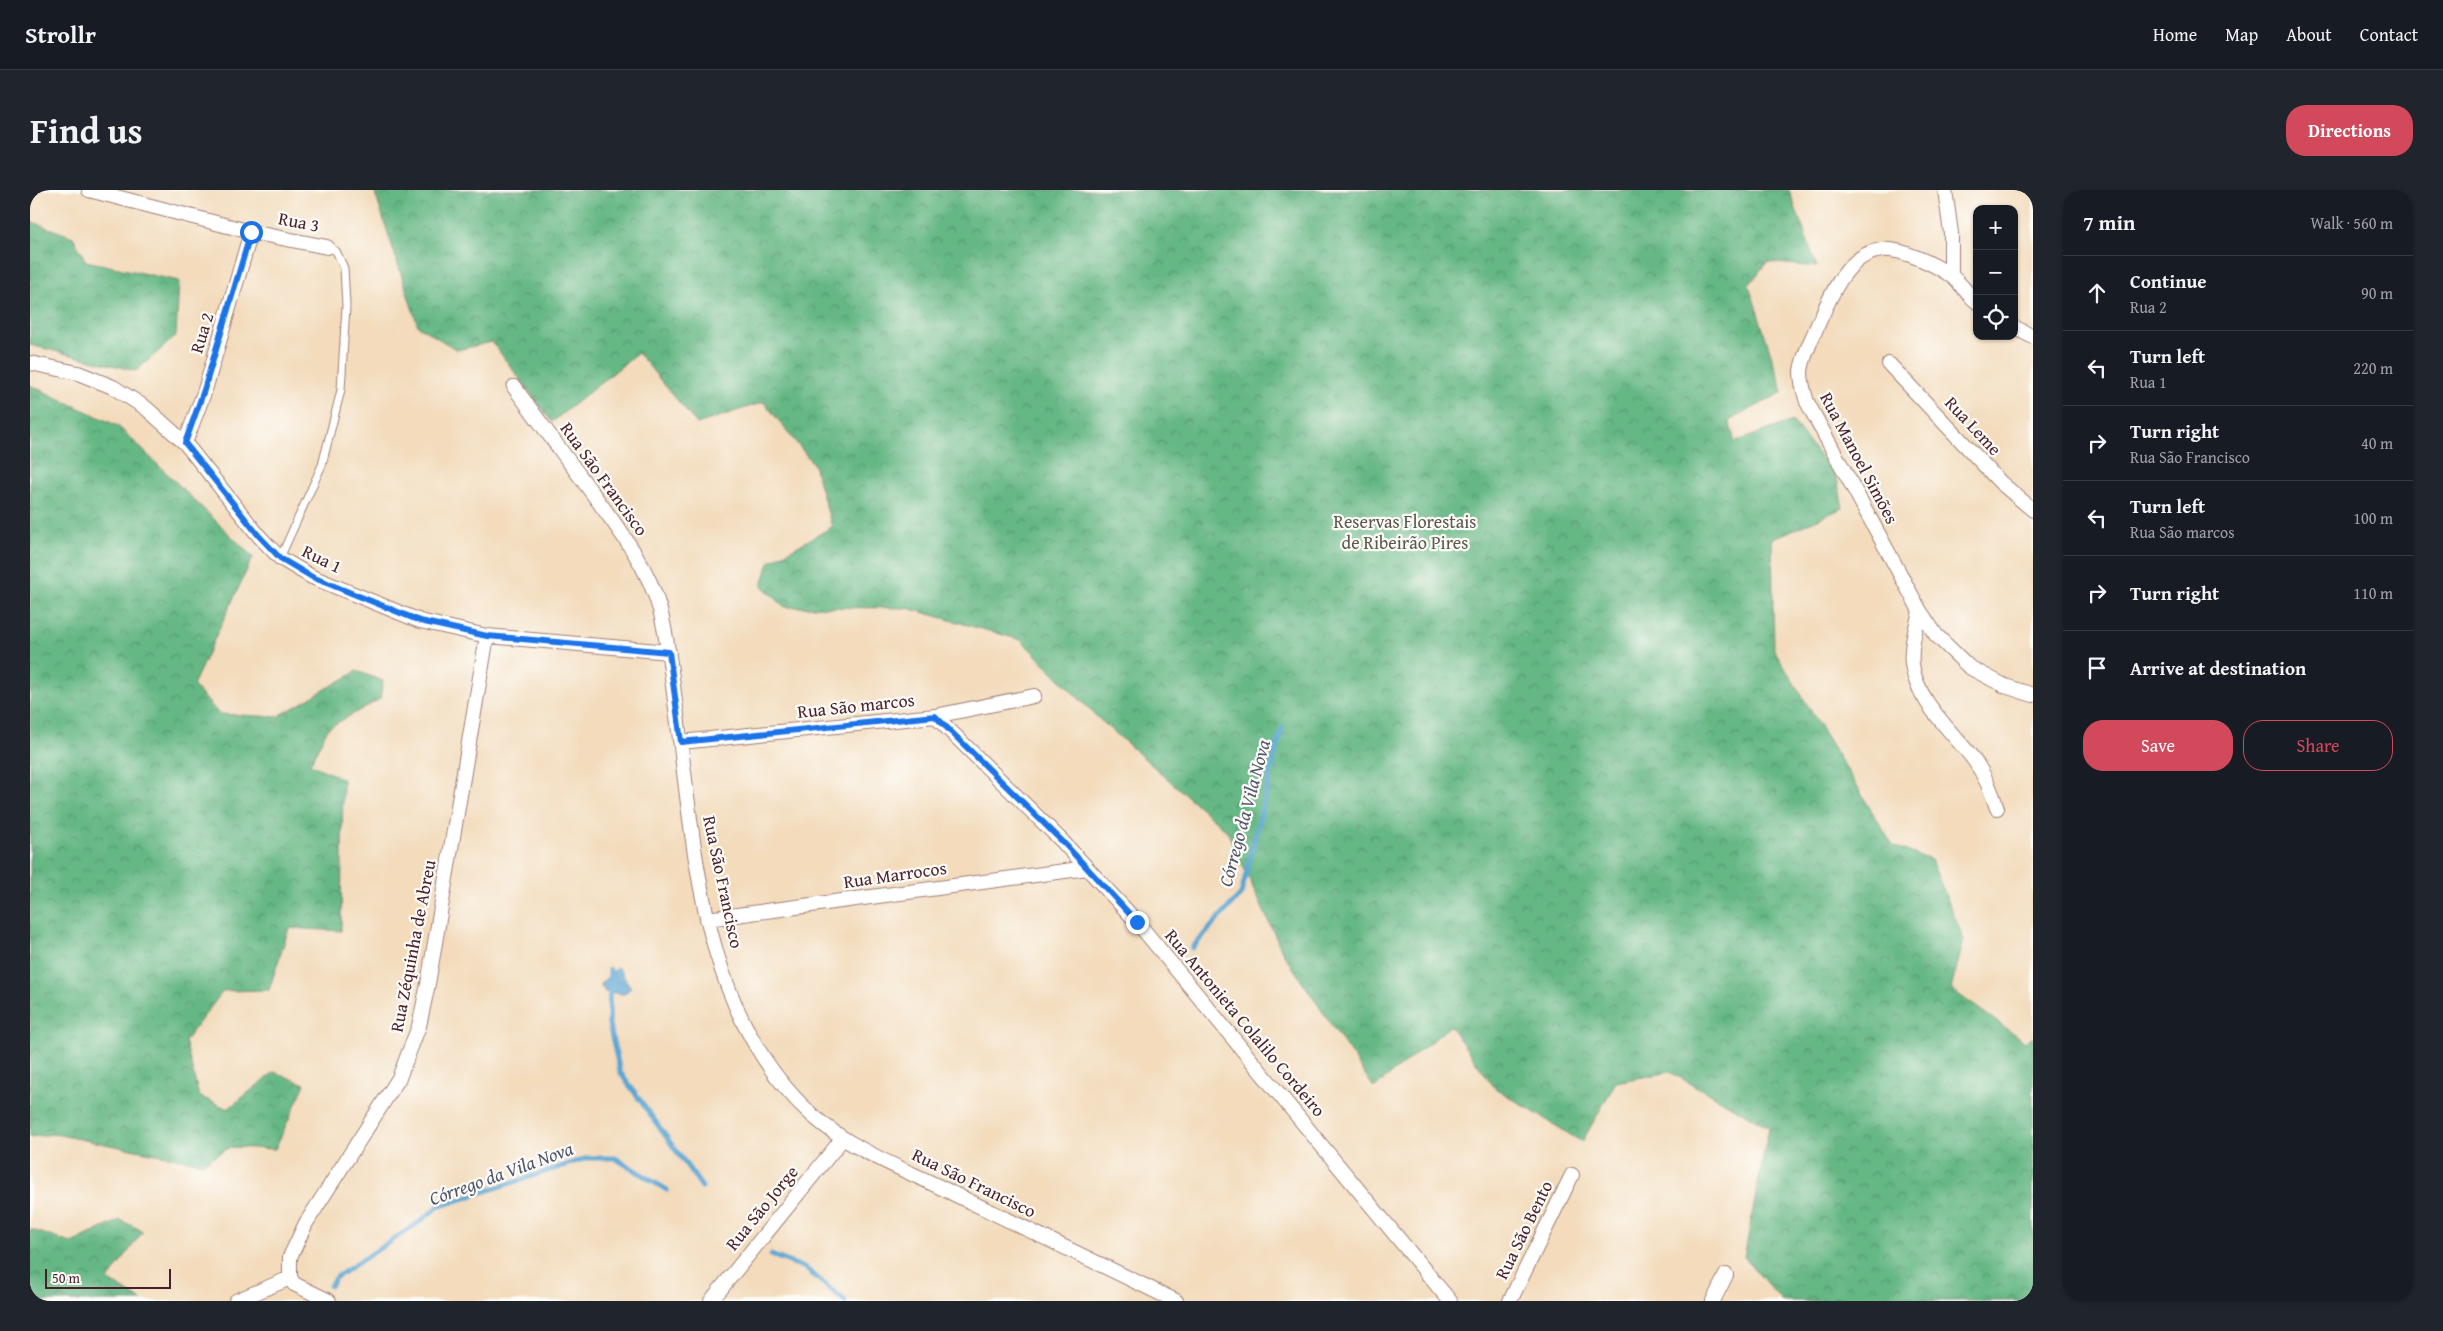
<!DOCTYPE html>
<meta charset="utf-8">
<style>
:root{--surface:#171b24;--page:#20242c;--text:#f1f3f6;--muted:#9ea1a6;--line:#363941;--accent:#d1495b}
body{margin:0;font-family:"Gentium Book Plus",serif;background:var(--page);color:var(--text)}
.controls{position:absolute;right:15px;top:15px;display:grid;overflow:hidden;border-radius:10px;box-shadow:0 1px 4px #0004}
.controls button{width:45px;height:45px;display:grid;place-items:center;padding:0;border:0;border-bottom:1px solid var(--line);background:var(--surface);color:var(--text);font:25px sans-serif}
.scale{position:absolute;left:15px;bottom:12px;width:126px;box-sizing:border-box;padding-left:5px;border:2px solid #4a1f2b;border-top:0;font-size:14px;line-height:18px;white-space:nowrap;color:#4a1f2b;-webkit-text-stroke:4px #fdfcf7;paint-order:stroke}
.stop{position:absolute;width:15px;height:15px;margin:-11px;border:4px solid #1a73e8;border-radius:50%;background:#fff}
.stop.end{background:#1a73e8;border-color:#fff;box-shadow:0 1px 5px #0008}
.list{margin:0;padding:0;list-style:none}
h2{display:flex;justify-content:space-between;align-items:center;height:65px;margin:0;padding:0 20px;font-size:21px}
h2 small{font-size:16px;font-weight:400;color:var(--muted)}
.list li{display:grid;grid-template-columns:32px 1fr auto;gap:15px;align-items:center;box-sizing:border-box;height:75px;padding:0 20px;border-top:1px solid var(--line)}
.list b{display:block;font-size:19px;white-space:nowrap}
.list p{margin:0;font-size:16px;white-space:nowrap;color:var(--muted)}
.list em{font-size:16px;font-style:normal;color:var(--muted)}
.actions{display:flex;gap:10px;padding:15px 20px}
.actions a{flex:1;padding:11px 0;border:1px solid var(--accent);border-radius:20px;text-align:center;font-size:18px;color:var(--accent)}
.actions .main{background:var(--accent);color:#fff}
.icon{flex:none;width:28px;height:28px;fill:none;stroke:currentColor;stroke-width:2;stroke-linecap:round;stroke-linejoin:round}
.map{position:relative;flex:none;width:2003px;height:1111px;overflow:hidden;border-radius:20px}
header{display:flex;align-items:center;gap:30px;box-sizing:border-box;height:70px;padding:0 25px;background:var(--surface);border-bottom:1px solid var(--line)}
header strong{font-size:24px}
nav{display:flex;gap:28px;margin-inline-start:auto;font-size:18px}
.intro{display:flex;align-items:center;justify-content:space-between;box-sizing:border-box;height:120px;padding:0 30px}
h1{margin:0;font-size:35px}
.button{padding:12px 22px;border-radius:20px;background:var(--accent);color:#fff;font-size:18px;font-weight:700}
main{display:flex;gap:30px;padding:0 30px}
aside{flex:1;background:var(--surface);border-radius:20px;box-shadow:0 1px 4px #0004}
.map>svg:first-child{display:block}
.forest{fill:url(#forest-crowns);stroke:#586b58}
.water{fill:url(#water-ripples);stroke:#52627f}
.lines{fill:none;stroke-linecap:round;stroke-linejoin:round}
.stream{stroke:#5aa6d3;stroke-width:5}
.lane-casing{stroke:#9e7d74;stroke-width:9}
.street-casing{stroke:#9e7d74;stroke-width:16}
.lane{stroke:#fff;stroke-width:7}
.street{stroke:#fff;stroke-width:14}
.route{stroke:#1a73e8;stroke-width:6}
.labels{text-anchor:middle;stroke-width:4.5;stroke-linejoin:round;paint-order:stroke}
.street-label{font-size:18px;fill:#4a1f2b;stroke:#fdfcf7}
.park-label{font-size:18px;fill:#59564d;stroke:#fdfcf7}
.water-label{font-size:19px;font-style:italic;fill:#50556e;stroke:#fdfcf7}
</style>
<header>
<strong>Strollr</strong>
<nav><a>Home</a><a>Map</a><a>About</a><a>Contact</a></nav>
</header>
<div class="intro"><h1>Find us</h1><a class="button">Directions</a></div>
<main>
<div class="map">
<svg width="2003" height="1111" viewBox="0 0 2003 1111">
<defs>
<pattern id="forest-crowns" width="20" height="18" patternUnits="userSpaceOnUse" patternTransform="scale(1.25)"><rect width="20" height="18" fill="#65b784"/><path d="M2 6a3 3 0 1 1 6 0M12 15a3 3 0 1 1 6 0" fill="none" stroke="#55946c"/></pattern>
<pattern id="water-ripples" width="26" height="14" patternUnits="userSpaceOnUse" patternTransform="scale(1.25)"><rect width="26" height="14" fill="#5aa6d3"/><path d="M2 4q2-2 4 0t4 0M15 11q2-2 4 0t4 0" fill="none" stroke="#4c87ab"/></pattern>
</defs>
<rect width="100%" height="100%" fill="#fdfcf7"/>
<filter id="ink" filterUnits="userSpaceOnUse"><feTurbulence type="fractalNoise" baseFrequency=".02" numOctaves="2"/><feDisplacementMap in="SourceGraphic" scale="10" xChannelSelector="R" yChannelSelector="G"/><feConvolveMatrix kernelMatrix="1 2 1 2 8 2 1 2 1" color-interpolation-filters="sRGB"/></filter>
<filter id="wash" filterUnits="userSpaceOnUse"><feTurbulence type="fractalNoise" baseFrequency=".0096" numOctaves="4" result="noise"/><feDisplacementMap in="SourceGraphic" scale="20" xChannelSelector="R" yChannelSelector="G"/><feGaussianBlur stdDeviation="1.12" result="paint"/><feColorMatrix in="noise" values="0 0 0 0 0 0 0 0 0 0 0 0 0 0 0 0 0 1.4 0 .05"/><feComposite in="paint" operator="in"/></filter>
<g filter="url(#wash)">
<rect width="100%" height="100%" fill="#f3dbbc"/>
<path class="forest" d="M344 0H1759L1787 77 1737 72 1719 95 1753 202 1699 231 1705 252 1762 231 1807 288 1813 318 1742 349 1744 460 1863 656 1901 670 1934 750 1921 799 1995 852 2003 846V1111H1752L1714 1067 1739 937 1640 882 1586 892 1552 952 1465 898 1420 836 1344 898 1253 763 1197 641 1067 527 991 450 877 418 755 417 732 396 739 372 802 337 784 275 734 212 667 234 608 163 522 232 462 152 427 160 388 136Z
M0 31 43 47 56 71 149 91 146 146 106 181 0 155Z
M0 195 88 236 223 367 163 495 189 524 247 527 327 481 353 491 350 509 298 538 280 574 313 589 311 741 259 738 239 800 193 801 155 851 169 906 198 919 244 882 275 894 245 959 200 957 172 973 24 944 0 947Z
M90 1030 113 1041 78 1090 112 1111H0V1039L41 1053Z"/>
<path class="water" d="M588 777 601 798 594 804 575 802 570 794Z"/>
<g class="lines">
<path class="stream" d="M1162 758 1211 704 1252 538
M580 779 579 834 590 882 672 997
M741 1065 775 1078 815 1111
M300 1096 305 1088 388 1033 408 1017 557 968H585L637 1000"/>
</g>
</g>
<g filter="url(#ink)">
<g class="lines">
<g class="lane-casing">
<path id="lane" d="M250 368 292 275 311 200 316 116 314 78 306 61 297 57"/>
</g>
<g class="street-casing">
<path id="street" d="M59 0 221 42 297 57
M1915 0 1921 43V86
M1947 112C1937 104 1930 92 1920 85 1904 74 1871 58 1852 60 1815 64 1799 110 1786 139 1781 151 1772 168 1771 182 1771 193 1774 202 1777 212L1890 421 1906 445 1939 477 1975 496 2003 505
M1984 137 2003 147
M0 173 48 183 83 197 116 218 155 253 229 346 250 368 282 387 390 431 457 446 639 462
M1859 174 1970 292 2003 320
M484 197C509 231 534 265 560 300 587 337 618 375 630 420 638 450 641 481 645 511 665 652 668 822 782 925 821 960 874 979 920 1002 996 1038 1071 1075 1146 1111
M155 253 175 200 221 42
M1890 421C1886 438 1880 457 1882 474 1886 511 1923 542 1944 570 1955 585 1961 601 1967 618
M905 526 1032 651 1107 732 1420 1111
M651 552 905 526 1004 506
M677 729 1057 678
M206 1111 260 1088
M299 1111 264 1094 260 1088V1067L276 1033 369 888 389 836 398 794 457 446
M681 1111 813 948
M1480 1111 1542 985
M1683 1111 1696 1085"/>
</g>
<use href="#lane" class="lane"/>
<use href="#street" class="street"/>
</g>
</g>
<g class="lines" filter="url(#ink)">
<path class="route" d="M221 42 174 200 155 253 229 346 250 368 282 387 390 431 457 446 639 462 651 552 905 526 1032 651 1107 732"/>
</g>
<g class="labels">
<g class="street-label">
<text transform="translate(269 32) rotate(11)" y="6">Rua 3</text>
<text transform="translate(172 143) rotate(-73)" y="6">Rua 2</text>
<text transform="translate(1943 236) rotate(47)" y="6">Rua Leme</text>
<text transform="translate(1829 268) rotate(62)" y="6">Rua Manoel Simões</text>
<text transform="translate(574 289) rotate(54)" y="6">Rua São Francisco</text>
<text transform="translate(292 369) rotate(26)" y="6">Rua 1</text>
<text transform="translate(826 516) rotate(-6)" y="6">Rua São marcos</text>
<text transform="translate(865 685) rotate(-8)" y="6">Rua Marrocos</text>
<text transform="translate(693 692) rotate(78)" y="6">Rua São Francisco</text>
<text transform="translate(383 756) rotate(-79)" y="6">Rua Zéquinha de Abreu</text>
<text transform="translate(1215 833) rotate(50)" y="6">Rua Antonieta Colalilo Cordeiro</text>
<text transform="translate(944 993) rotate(26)" y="6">Rua São Francisco</text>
<text transform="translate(732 1018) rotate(-51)" y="6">Rua São Jorge</text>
<text transform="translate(1494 1040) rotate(-64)" y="6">Rua São Bento</text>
</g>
<g class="park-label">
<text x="1375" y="338">Reservas Florestais<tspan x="1375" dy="21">de Ribeirão Pires</tspan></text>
</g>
<g class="water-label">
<text transform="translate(1214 623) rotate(-75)" y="7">Córrego da Vila Nova</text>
<text transform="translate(471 983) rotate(-20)" y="7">Córrego da Vila Nova</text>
</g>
</g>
</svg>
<div class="controls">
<button>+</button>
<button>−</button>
<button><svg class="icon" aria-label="locate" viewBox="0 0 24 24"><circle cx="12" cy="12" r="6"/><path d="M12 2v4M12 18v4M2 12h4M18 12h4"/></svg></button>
</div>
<div class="scale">50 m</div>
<div class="stop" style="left:221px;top:42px"></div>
<div class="stop end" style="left:1107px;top:732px"></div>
</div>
<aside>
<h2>7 min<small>Walk · 560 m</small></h2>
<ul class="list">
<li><svg class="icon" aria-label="ahead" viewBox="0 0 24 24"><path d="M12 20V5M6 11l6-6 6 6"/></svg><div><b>Continue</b><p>Rua 2</p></div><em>90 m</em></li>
<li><svg class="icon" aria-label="left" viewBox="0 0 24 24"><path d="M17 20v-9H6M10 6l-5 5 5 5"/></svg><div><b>Turn left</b><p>Rua 1</p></div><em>220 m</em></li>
<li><svg class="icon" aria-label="right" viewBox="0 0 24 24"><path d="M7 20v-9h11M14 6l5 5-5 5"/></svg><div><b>Turn right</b><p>Rua São Francisco</p></div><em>40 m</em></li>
<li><svg class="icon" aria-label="left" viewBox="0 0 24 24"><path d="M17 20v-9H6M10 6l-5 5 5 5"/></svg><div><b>Turn left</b><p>Rua São marcos</p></div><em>100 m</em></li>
<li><svg class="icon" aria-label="right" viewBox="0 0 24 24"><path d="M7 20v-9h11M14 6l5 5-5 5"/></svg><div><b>Turn right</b></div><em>110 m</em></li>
<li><svg class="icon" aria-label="arrive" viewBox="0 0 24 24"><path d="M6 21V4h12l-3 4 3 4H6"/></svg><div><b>Arrive at destination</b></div></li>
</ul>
<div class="actions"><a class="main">Save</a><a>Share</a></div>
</aside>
</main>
